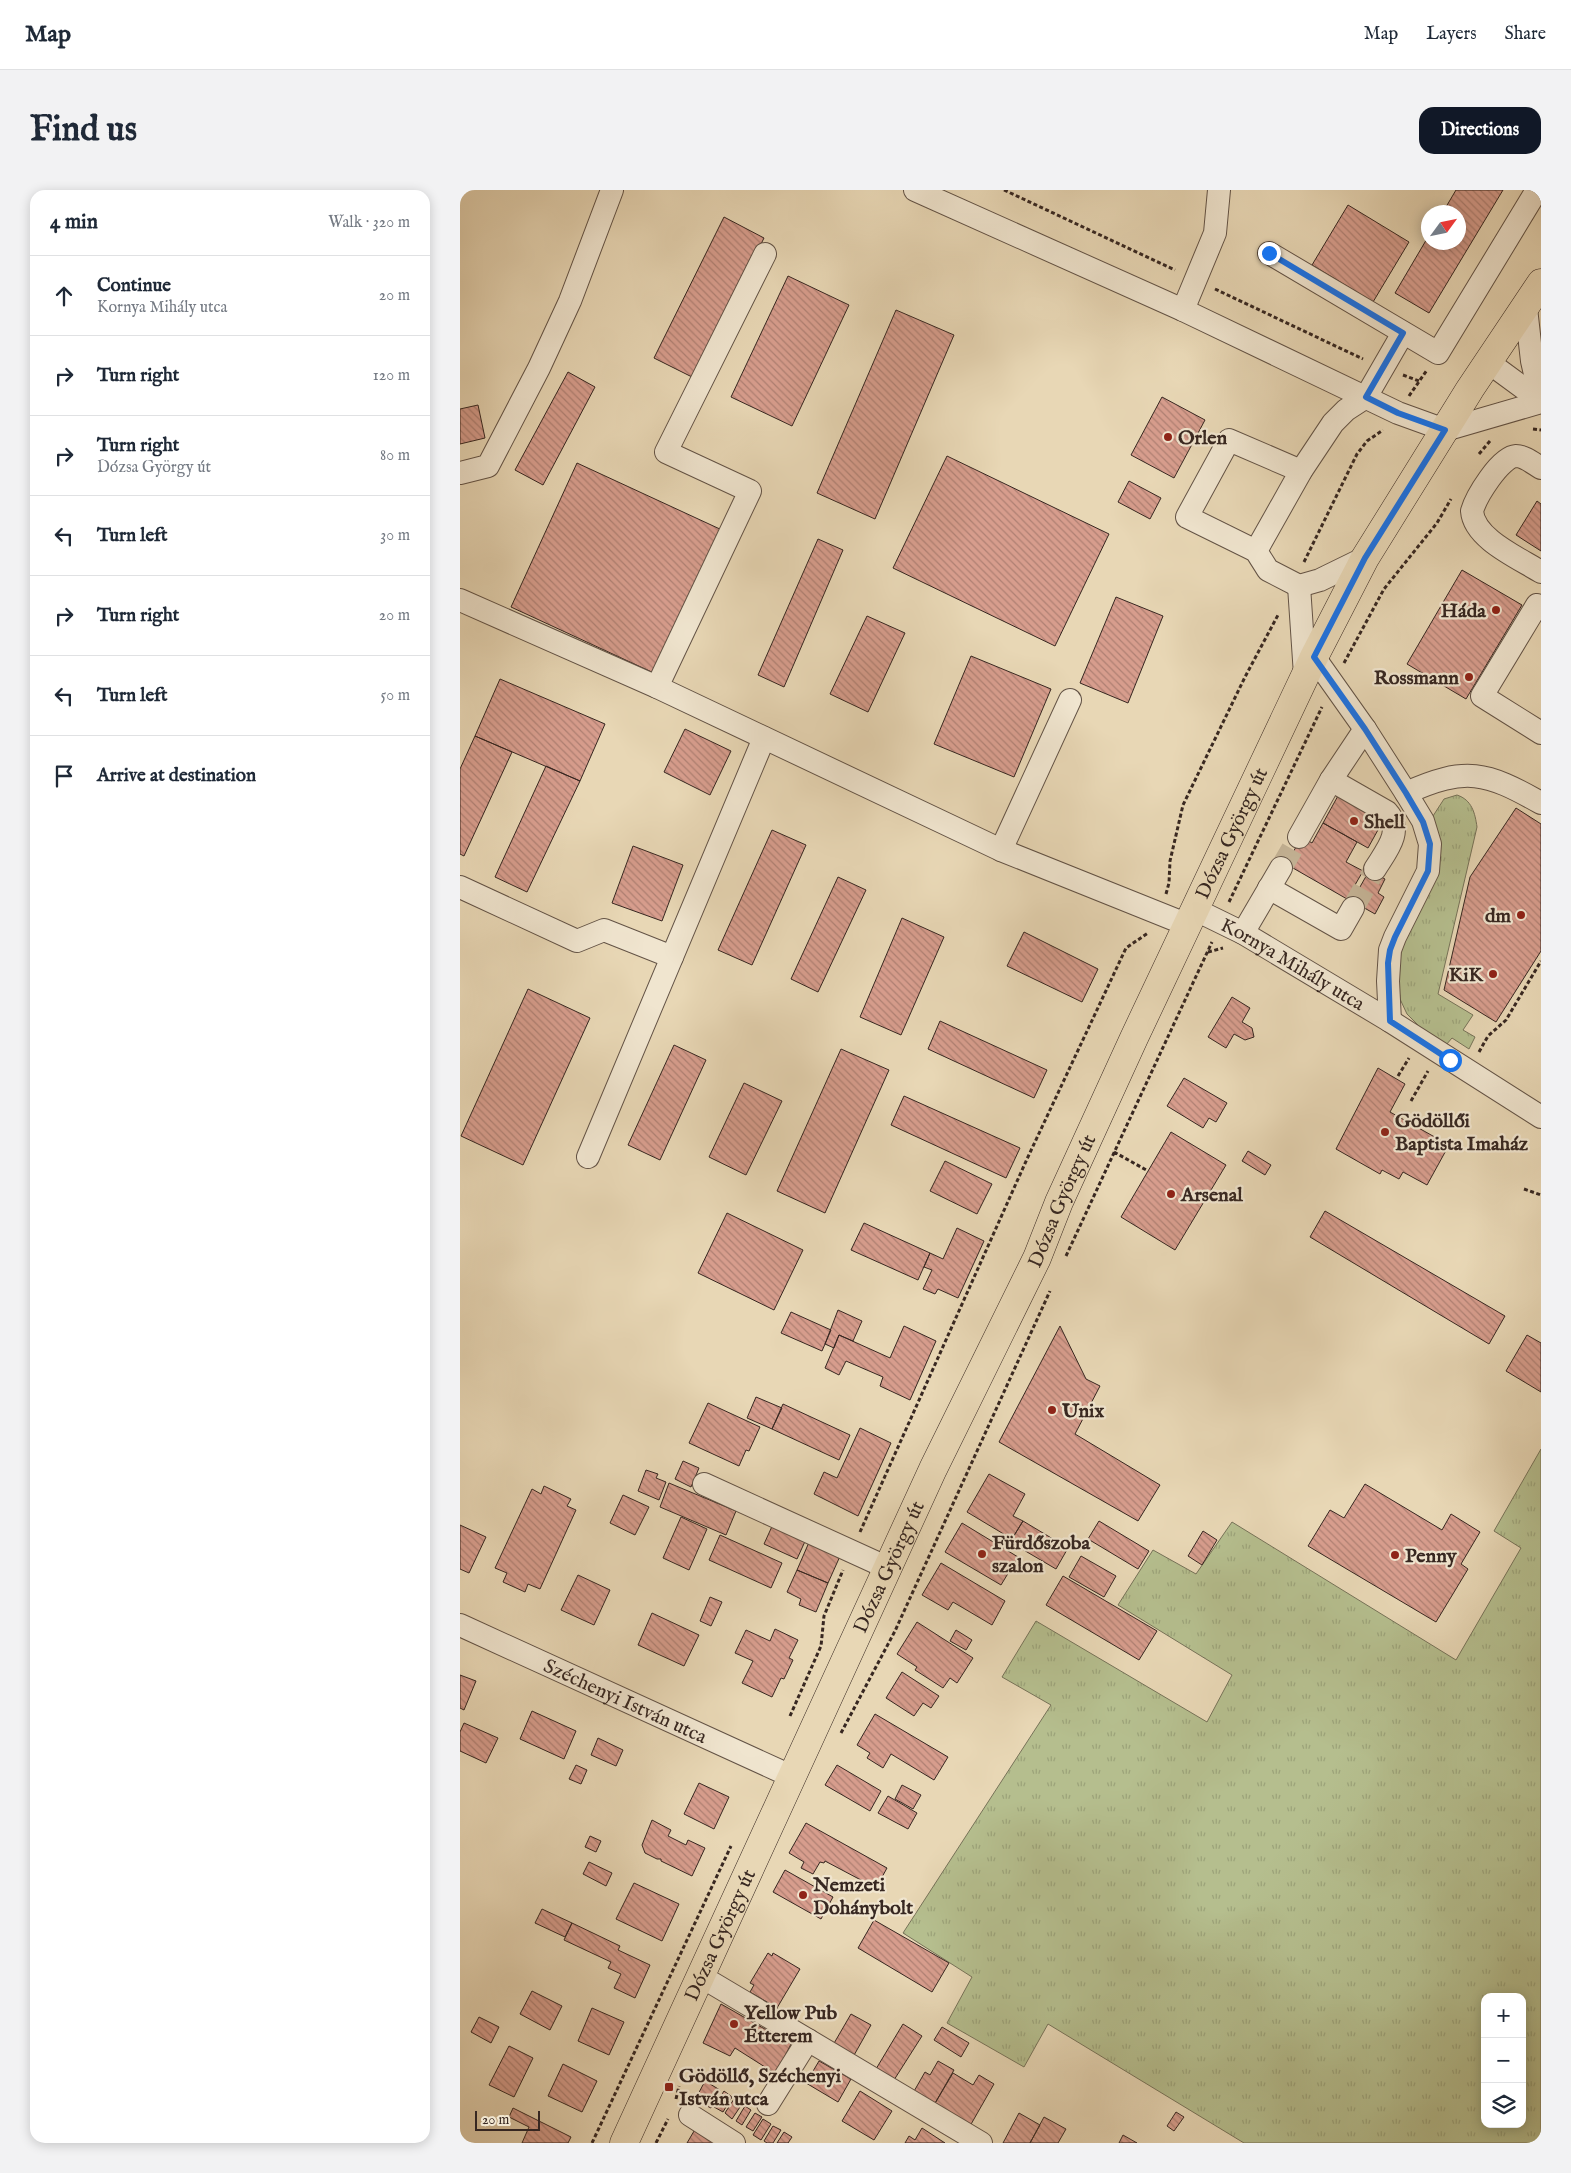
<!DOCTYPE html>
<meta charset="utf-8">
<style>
:root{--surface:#fff;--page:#f2f2f3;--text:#1f2937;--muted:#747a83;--line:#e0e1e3;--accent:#111827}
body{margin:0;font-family:"IM FELL English",serif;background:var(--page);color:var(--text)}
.controls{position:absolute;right:15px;bottom:15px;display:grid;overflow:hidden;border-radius:10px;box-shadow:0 2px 12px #0003}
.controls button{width:45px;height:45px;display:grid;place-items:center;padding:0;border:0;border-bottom:1px solid var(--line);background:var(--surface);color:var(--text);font:25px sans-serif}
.compass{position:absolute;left:961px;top:15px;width:45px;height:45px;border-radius:50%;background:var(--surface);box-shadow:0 2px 12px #0003;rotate:57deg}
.scale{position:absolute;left:15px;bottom:12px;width:65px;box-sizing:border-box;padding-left:5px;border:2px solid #372721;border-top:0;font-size:14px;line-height:18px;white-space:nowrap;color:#372721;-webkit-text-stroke:4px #f0e5cf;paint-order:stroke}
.stop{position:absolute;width:15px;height:15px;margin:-11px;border:4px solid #1a73e8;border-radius:50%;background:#fff}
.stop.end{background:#1a73e8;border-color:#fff;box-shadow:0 1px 5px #0008}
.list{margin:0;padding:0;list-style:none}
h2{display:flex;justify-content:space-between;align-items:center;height:65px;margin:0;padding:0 20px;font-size:21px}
h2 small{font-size:16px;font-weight:400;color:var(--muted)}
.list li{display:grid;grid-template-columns:32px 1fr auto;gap:15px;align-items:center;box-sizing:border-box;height:80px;padding:0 20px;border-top:1px solid var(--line)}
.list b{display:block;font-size:19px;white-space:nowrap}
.list p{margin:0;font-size:16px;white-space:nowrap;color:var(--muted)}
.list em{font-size:16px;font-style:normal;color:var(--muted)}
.icon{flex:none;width:28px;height:28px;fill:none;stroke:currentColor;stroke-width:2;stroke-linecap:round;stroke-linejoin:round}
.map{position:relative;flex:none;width:1081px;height:1953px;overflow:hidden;border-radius:15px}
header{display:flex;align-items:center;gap:30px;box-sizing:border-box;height:70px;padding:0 25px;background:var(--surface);border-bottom:1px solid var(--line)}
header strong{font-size:24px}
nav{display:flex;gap:28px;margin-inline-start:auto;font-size:18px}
.intro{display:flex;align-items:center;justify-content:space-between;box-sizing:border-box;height:120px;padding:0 30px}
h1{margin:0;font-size:35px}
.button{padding:12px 22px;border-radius:15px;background:var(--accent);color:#fff;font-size:18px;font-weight:700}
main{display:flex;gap:30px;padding:0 30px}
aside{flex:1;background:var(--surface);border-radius:15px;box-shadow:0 2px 12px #0003}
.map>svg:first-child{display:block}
.grass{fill:url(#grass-tufts);stroke:#767258;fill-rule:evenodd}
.building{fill:url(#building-back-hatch);stroke:#372721}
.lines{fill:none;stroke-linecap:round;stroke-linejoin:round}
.minor-tunnel{stroke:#c5b497;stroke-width:22;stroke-dasharray:22 11;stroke-linecap:butt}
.minor-casing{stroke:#635346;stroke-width:24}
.major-casing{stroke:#372721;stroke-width:29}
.path{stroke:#372721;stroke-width:3;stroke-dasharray:4 2.5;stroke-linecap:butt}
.minor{stroke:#f0e5cf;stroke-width:22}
.major{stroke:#e8d7b5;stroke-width:28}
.route{stroke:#1a73e8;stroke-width:6}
.poi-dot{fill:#8f2418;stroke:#f0e5cf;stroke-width:2}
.labels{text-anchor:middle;stroke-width:4.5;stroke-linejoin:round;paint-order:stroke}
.poi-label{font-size:20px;font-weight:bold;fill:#372721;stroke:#f0e5cf;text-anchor:start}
.street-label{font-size:20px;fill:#372721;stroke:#f0e5cf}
</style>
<header>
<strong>Map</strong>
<nav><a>Map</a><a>Layers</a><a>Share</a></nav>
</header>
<div class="intro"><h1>Find us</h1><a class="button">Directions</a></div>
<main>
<aside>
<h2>4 min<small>Walk · 320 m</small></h2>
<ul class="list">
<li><svg class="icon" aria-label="ahead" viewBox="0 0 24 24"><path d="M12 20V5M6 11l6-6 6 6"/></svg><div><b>Continue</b><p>Kornya Mihály utca</p></div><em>20 m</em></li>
<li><svg class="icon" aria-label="right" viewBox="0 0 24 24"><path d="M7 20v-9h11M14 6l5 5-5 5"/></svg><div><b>Turn right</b></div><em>120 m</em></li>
<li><svg class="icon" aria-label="right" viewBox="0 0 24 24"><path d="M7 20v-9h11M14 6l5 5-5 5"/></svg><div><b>Turn right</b><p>Dózsa György út</p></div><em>80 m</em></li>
<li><svg class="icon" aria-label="left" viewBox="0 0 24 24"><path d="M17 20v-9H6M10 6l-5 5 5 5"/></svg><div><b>Turn left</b></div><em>30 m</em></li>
<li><svg class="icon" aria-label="right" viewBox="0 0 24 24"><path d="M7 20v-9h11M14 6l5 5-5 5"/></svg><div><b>Turn right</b></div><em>20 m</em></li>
<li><svg class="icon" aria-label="left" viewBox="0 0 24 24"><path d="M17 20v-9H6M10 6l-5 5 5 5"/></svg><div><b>Turn left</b></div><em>50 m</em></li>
<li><svg class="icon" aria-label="arrive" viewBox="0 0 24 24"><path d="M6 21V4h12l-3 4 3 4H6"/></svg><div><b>Arrive at destination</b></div></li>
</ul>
</aside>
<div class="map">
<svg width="1081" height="1953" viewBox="0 0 1081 1953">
<defs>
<pattern id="grass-tufts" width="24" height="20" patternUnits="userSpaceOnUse" patternTransform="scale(1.25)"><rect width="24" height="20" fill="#b5be8e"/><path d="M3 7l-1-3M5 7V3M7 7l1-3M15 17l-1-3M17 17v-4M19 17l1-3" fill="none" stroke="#9ca37a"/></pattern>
<pattern id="building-back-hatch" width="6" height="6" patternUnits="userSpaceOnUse" patternTransform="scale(1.25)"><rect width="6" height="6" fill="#d79d8d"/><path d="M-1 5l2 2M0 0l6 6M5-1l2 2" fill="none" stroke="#af8073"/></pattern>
</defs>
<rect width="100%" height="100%" fill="#e8d7b5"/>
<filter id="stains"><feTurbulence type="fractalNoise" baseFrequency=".004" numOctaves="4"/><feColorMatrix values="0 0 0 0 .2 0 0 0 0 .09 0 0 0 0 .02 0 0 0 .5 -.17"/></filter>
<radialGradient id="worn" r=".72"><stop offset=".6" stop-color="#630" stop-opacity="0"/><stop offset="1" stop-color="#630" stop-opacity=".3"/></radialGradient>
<path class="grass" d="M997 605C1012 610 1015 623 1017 637L978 804 1013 825 1003 840 1015 847 1009 859 992 848 986 855 965 842 947 824 940 809 936 766 973 626 984 609Z
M1081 1259V1953H784L588 1834 564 1877 487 1833 512 1787 443 1743 591 1515 542 1487 576 1431 747 1532 772 1485 658 1415 693 1360 736 1384 772 1332 996 1470 1061 1358 1034 1341ZM1025 1807H1062V1934H1025Z"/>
<path class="building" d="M996 0H1043L969 123 935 103 968 47V52H998V22H983Z
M888 15 949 52 913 112 852 75Z
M264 27 304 48 234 188 194 168Z
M328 86 389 115 332 236 271 207Z
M436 120 494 145 415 329 357 303Z
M108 182 135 197 83 295 55 280Z
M702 207 745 230 714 288 671 265Z
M18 215 25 248 0 254V219Z
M487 266 649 344 595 456 433 378Z
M117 273 262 340 196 484 51 417Z
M669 291 701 308 690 329 658 312Z
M1077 311 1081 314V361L1056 345Z
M358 349 383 360 324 497 298 485Z
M1002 380 1062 415 1006 509 947 474Z
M656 407 703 426 668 513 620 493Z
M407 426 445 443 408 522 370 504Z
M511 466 591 499 554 587 474 554Z
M40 489 145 534 120 591 15 546Z
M225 539 271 561 250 605 204 582Z
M15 546 52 562 4 666 0 664V579Z
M86 576 120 591 67 702 35 687Z
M879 604 924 629 908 658 863 633Z
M1056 618 1081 634V761L1036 832 984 800 1010 687Z
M863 633 897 652 886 672 903 681 887 709 826 674 842 647 852 653Z
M312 640 346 655 292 775 258 760Z
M173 656 223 675 202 731 152 713Z
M909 681 925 689 918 703 924 707 915 724 892 711Z
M378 687 406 700 358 802 331 789Z
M442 728 484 747 441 845 400 827Z
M564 742 638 779 622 812 547 776Z
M68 799 130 828 63 975 1 946Z
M772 807 790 818 782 832 792 838 794 847 785 850 774 844 766 858 748 847Z
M480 831 587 880 574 908 468 859Z
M214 855 246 870 200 970 168 955Z
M381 859 429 880 365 1023 317 1001Z
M918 878 945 894 930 922 989 955 967 995 943 982 939 989 922 980 920 984 876 959Z
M724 888 767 913 756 932 749 928 743 938 707 916Z
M284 893 322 911 286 985 249 967Z
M444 906 560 958 546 988 431 935Z
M711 942 766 975 715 1060 661 1027Z
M788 961 811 975 805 985 782 971Z
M485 971 532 994 517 1024 470 1001Z
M865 1021 1045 1126 1029 1154 850 1047Z
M267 1023 343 1060 314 1120 238 1083Z
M404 1033 470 1063 458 1090 391 1060Z
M497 1038 524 1051 498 1108 478 1099 475 1104 463 1099 472 1080 464 1077 470 1063 483 1069Z
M378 1120 402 1131 393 1151 379 1145 374 1158 365 1154Z
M331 1122 371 1140 362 1161 321 1143Z
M444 1136 476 1151 450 1210 420 1196 423 1187 386 1171 379 1185 365 1178 379 1145 430 1168Z
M600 1136 626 1189 640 1196 615 1244 700 1295 678 1331 539 1252Z
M1067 1145 1081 1153V1202L1046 1181Z
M296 1207 322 1218 312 1239 287 1228Z
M248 1213 300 1237 289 1261 286 1260 279 1276 229 1253Z
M323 1214 390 1245 379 1270 312 1239Z
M400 1238 431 1253 398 1326 354 1304 364 1282 377 1288Z
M223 1271 239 1278 231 1297 215 1289Z
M186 1280 198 1284 196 1288 206 1292 199 1310 178 1301Z
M529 1284 565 1304 553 1326 563 1331 552 1349 507 1322Z
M209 1293 276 1321 266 1345 200 1317Z
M905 1294 982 1340 991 1324 1020 1342 1001 1374 1008 1379 976 1432 848 1356 870 1320 884 1328Z
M84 1296 111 1309 107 1316 116 1320 80 1399 68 1394 65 1402 43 1392 47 1383 35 1378 72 1299 81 1304Z
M163 1305 189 1317 175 1345 150 1333Z
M221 1327 247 1339 229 1380 203 1368Z
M563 1331 608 1358 596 1379 550 1352Z
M639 1331 689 1361 678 1379 628 1349Z
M314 1332 347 1347 337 1369 304 1354Z
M502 1333 558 1367 541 1395 485 1362Z
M0 1335 26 1347 9 1383 0 1379Z
M743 1341 757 1350 742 1375 728 1366Z
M260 1345 322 1373 311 1398 249 1370Z
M350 1350 381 1364 368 1393 337 1380Z
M621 1366 656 1386 644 1407 609 1387Z
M481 1373 545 1411 532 1435 493 1412 488 1420 462 1405Z
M337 1380 368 1393 356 1422 339 1415 341 1409 327 1402Z
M118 1385 150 1400 134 1435 101 1420Z
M603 1386 697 1441 679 1470 586 1415Z
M250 1407 262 1412 251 1436 240 1431Z
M192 1423 239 1445 224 1476 178 1455Z
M457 1432 513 1468 497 1493 490 1488 483 1498 455 1480 457 1477 437 1464Z
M315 1439 338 1450 329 1468 333 1470 324 1489 321 1488 312 1507 282 1493 293 1471 275 1463 286 1440 310 1451Z
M496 1440 512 1450 506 1460 490 1451Z
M442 1482 479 1506 471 1518 463 1513 454 1526 426 1508Z
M0 1485 16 1491 4 1520 0 1518Z
M72 1521 116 1541 104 1569 60 1549Z
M415 1524 488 1567 474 1590 431 1564 423 1578 407 1568 410 1563 397 1555Z
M4 1533 38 1548 26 1573 0 1561V1542Z
M138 1548 163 1560 156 1576 131 1565Z
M116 1575 127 1580 121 1594 109 1589Z
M377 1575 421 1601 410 1621 365 1595Z
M239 1593 269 1607 254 1639 224 1624Z
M442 1595 461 1605 453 1619 435 1609Z
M428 1606 457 1623 448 1639 418 1623Z
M192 1630 211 1640 208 1646 226 1655 228 1650 245 1658 232 1686 201 1671V1669H197L185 1663 182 1655Z
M346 1633 427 1678 416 1698 365 1671 364 1673 360 1672 353 1684 341 1678 344 1672 329 1663Z
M130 1646 141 1651 136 1662 125 1657Z
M129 1672 152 1683 146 1696 123 1684Z
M325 1680 373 1707 361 1729 313 1702Z
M174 1693 219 1714 202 1751 156 1729Z
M82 1719 112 1733 105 1747 75 1733Z
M414 1730 489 1773 472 1802 398 1758Z
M112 1733 160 1756 158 1760 190 1775 175 1808 154 1798 161 1784 148 1778 151 1772 104 1750Z
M308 1763 312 1766 313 1763 340 1779 317 1818 290 1802 294 1795 290 1793Z
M72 1801 102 1816 90 1840 60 1824Z
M261 1814 331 1854 316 1884 275 1858 270 1866 243 1853Z
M132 1818 164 1832 149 1865 118 1851Z
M391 1824 411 1835 393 1867 373 1855Z
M19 1827 39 1837 31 1853 11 1842Z
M443 1834 462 1846 434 1890 416 1879Z
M482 1837 509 1853 501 1867 474 1850Z
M49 1856 73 1868 54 1907 29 1895Z
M359 1871 391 1889 378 1912 346 1893Z
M478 1871 494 1880 474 1915 453 1903 465 1882 470 1885Z
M103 1874 137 1891 122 1922 88 1906Z
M493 1883 513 1895 519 1885 534 1894 510 1936 474 1915Z
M245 1891 260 1900 251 1918 235 1910Z
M264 1901 272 1907 263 1922 254 1917Z
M400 1901 432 1921 414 1950 382 1931Z
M274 1909 282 1914 272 1929 265 1923Z
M285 1916 291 1920 282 1935 276 1931Z
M53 1918 111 1947 108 1953H62L69 1937 49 1927Z
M716 1922 724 1927 714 1941 707 1936Z
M295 1923 302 1927 293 1941 286 1937Z
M559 1923 580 1935 570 1953H543Z
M584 1927 606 1939 598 1953H570Z
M303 1929 311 1934 301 1950 293 1945Z
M237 1936 266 1953H227Z
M313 1936 321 1940 313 1953H307L304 1951Z
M462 1938 485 1953H445L449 1946 455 1950Z
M324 1942 332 1947 328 1953H317Z
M663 1945 677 1953H659Z"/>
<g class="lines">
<path class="minor-tunnel" d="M821 678 839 647
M893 718 915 679"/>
<g class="minor-casing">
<g id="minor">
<path d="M455 0 723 120 938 223 985 240 1081 212"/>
<path d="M809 63 978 163 1077 0"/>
<path d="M1066 118 1072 171 1081 210"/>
<path d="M723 120 755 43 759 0"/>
<path d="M1028 172 1081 211"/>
<path d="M1081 278C1074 274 1065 266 1056 266 1040 267 1016 307 1012 321 1014 349 1059 368 1081 382"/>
<path d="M841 281 769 250 727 327 796 361 808 380 839 396 860 390 905 368"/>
<path d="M0 283 28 276 79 178 110 111 152 0"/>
<path d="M796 361 841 281 873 233 886 220 906 207 943 143"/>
<path d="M839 396 845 485"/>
<path d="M0 410 197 497 541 660 728 735"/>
<path d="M1081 418 1077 415 1022 506 1081 543"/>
<path d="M854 467 905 539 946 603 963 631 970 654 968 681 935 747 930 760 928 791 930 831"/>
<path d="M197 497 290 301 206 262 305 64"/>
<path d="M871 590 927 622C944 641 926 661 915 679"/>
<path d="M946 603C1006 576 1026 582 1081 613"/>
<path d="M839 647 871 590 905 539"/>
<path d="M541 660 610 510"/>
<path d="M0 697 117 751 144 740 212 767"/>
<path d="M809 698 881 739 893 718"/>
<path id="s1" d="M736 720 783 743 930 831 1081 927"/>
<path d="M783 743 821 678"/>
<path d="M128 967 304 548"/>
<path d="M244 1294 428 1378"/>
<path id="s2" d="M0 1435 333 1587"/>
<path d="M242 1787 521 1953"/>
<path d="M308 1914 348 1850"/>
<path d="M230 1925 274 1953"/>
</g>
</g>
<g class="major-casing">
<g id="major">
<path id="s3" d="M164 1953 473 1279 577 1068 599 1012 674 848 854 467 905 368 1010 199 1081 93"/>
</g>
</g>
<path class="path" d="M544 0 715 80
M755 99 903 169
M943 185 959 191
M949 206 967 180
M1073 239 1081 240
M1019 264 1030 251
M844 372 897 264 907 251 923 240
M884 473 924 399 977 333 991 309
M706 704 709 693 710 671 723 615 785 487 818 425
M769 712 862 517
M748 762 763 758
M1019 862 1028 846 1046 830 1081 771
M938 886 949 868
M951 911 968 881
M654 962 688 981
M1064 999 1081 1005
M606 1066 752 752
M400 1342 567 969 666 758 688 743
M330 1526 361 1456 364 1426 383 1380
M381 1543 435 1441 590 1101
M216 1909 219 1896
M132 1953 271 1656
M196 1953 208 1929"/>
<use href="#minor" class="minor"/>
<use href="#major" class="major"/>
</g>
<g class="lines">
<path class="route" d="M809 63 943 143 906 207 938 223 985 240 905 368 854 467 905 539 946 603 963 632 970 654 968 681 935 747 930 760 928 773 930 831 990 870"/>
</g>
<g class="poi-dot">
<circle cx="708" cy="247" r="5"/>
<circle cx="1036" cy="420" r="5"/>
<circle cx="1009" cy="487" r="5"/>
<circle cx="894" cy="631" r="5"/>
<circle cx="1061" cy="725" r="5"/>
<circle cx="1033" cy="784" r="5"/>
<circle cx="925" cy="942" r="5"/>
<circle cx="711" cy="1004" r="5"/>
<circle cx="592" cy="1220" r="5"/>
<circle cx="522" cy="1364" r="5"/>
<circle cx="935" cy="1365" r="5"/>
<circle cx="343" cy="1705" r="5"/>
<circle cx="274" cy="1834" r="5"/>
<rect x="204" y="1892" width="10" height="10" rx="2.5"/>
</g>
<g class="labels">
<g class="poi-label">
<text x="718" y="254">Orlen</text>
<text x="1026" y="427" text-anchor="end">Háda</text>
<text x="999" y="494" text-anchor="end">Rossmann</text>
<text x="904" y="638">Shell</text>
<text x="1051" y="732" text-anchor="end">dm</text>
<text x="1023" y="791" text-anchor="end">KiK</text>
<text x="935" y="937">Gödöllői<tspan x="935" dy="23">Baptista Imaház</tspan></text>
<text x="721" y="1011">Arsenal</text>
<text x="602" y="1227">Unix</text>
<text x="532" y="1359">Fürdőszoba<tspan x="532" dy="23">szalon</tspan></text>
<text x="945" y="1372">Penny</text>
<text x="353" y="1701">Nemzeti<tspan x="353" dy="23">Dohánybolt</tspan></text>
<text x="284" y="1829">Yellow Pub<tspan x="284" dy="23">Étterem</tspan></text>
<text x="219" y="1892">Gödöllő, Széchenyi<tspan x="219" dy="23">István utca</tspan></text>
</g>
<g class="street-label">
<text dy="7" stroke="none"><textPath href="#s3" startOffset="1444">Dózsa György út</textPath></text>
<text dy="7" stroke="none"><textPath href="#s1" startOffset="111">Kornya Mihály utca</textPath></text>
<text dy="7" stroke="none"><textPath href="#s3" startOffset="1039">Dózsa György út</textPath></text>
<text dy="7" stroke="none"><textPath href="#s3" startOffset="634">Dózsa György út</textPath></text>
<text dy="7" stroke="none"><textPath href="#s2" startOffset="182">Széchenyi István utca</textPath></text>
<text dy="7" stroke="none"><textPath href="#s3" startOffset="229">Dózsa György út</textPath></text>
</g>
</g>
<rect width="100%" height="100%" filter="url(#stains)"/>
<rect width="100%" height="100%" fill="url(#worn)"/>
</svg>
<div class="controls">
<button>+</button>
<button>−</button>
<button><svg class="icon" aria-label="layers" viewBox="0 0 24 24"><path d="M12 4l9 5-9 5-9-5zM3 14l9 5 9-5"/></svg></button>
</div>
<svg class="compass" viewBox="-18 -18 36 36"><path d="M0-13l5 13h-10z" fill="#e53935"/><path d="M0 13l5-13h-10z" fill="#747a83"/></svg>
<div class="scale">20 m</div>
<div class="stop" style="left:990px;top:870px"></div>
<div class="stop end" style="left:809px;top:63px"></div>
</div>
</main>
